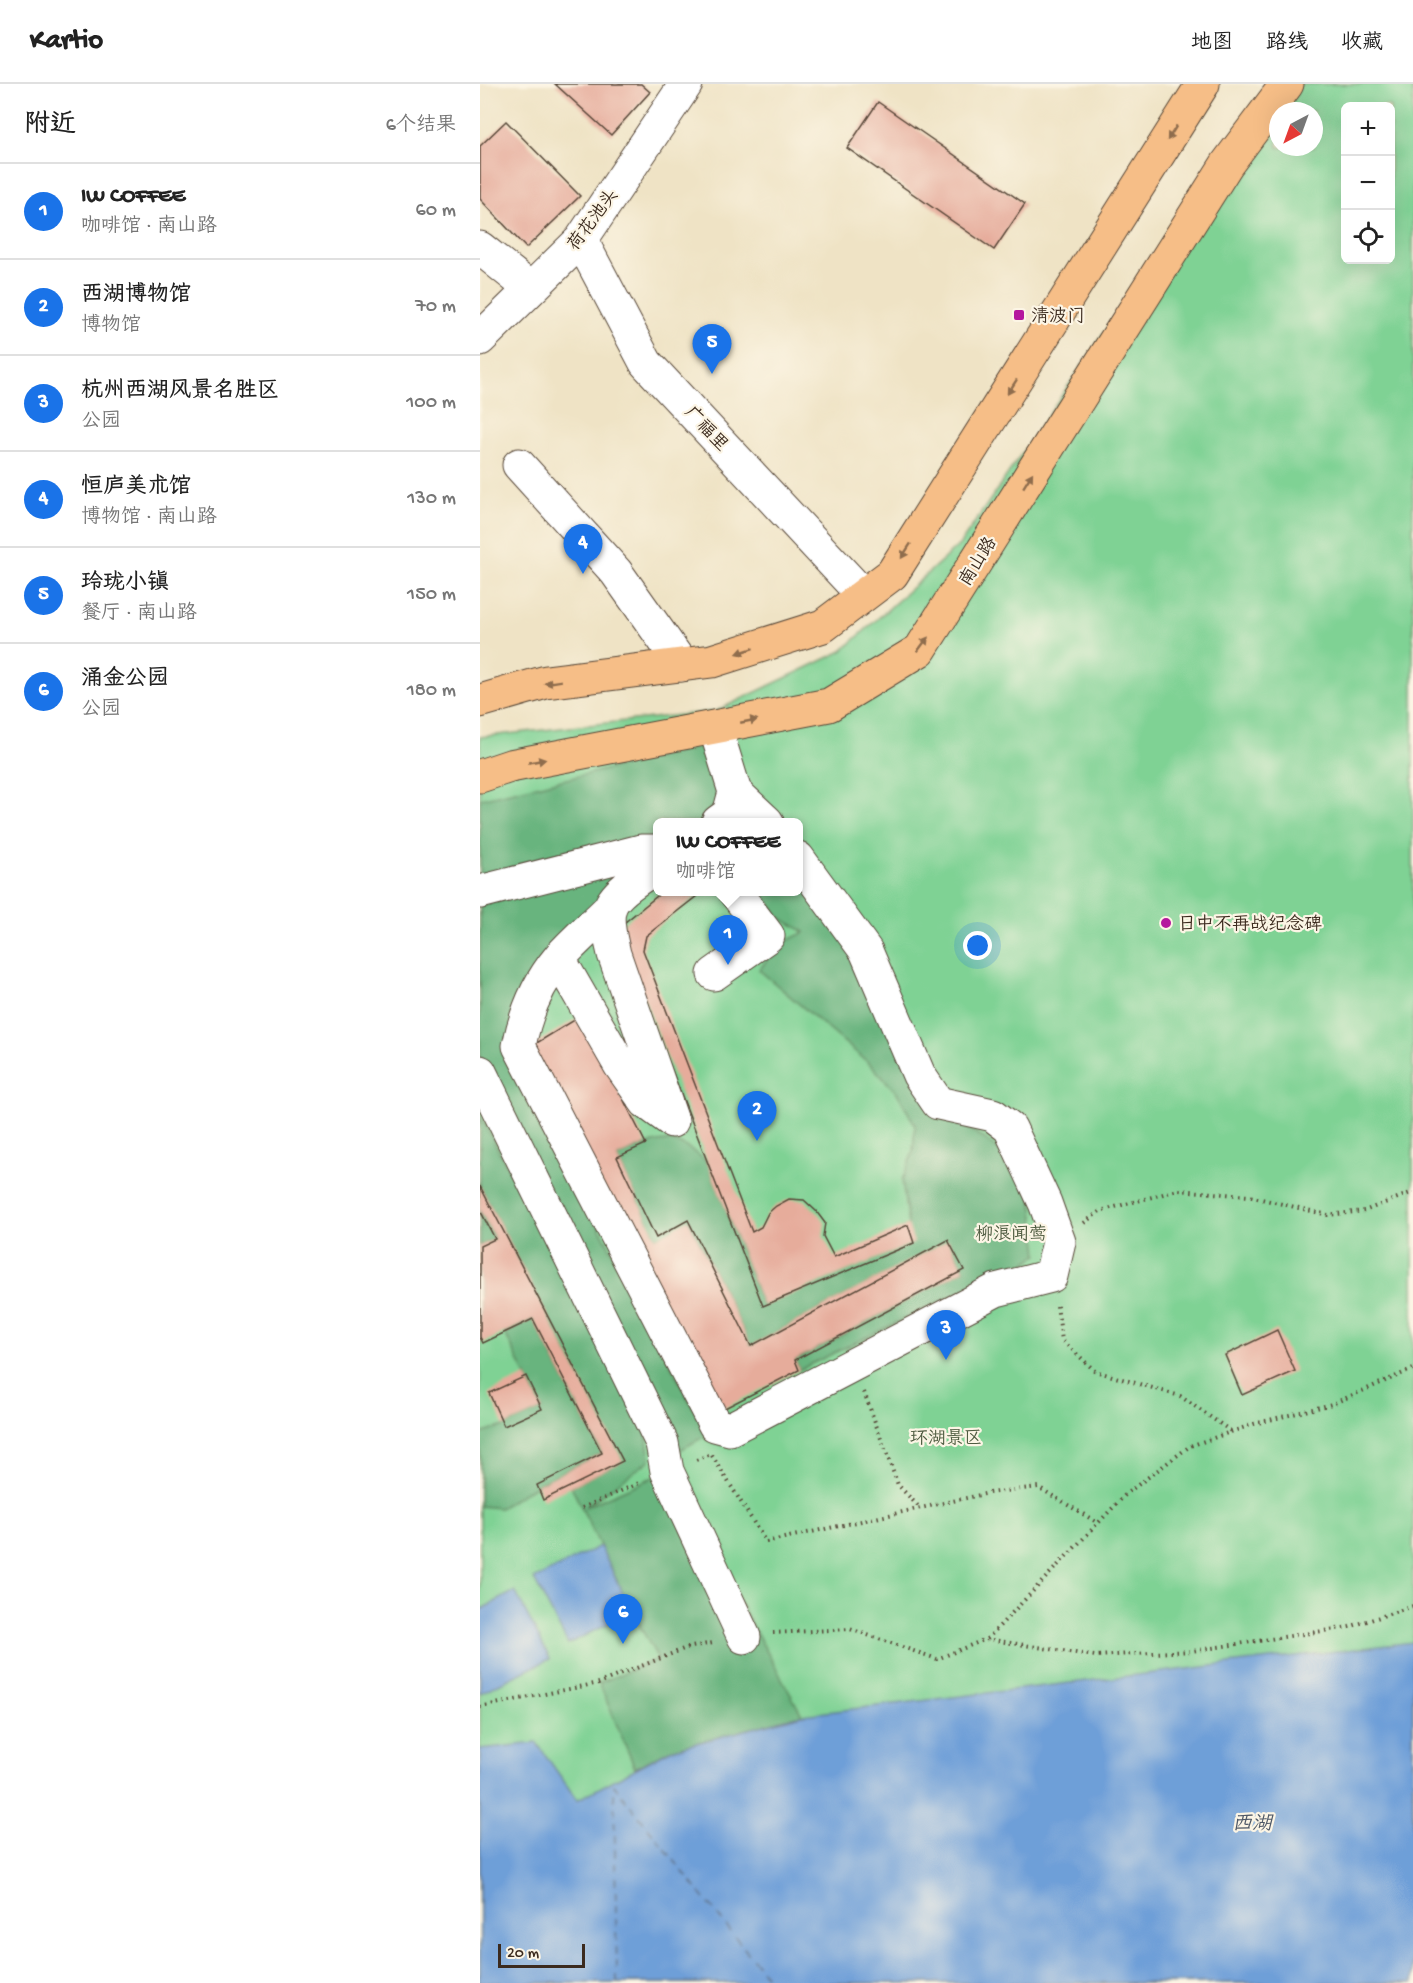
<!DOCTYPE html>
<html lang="zh">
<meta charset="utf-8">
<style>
:root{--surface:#fff;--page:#f6f6f6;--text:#222;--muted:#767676;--line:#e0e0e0;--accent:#1a73e8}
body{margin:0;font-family:"Gochi Hand","LXGW WenKai TC",sans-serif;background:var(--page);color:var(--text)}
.controls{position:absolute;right:18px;top:18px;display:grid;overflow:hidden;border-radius:9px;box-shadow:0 6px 24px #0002}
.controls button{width:54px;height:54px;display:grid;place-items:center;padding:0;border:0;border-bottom:2px solid var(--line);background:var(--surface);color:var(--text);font:30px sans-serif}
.compass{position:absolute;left:789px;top:18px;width:54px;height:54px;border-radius:50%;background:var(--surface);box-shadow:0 6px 24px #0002;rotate:221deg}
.scale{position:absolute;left:18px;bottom:15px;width:87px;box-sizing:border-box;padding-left:6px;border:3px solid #3b2a1e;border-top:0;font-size:16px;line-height:21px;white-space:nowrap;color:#3b2a1e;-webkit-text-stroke:4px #fcf5e5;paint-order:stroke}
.you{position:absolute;left:498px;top:862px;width:21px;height:21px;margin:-15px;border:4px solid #fff;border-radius:50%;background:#1a73e8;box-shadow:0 0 0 9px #1a73e833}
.badge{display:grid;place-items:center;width:39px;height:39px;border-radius:50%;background:var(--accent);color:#fff;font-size:20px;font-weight:700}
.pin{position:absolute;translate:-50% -50px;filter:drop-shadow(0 2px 3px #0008)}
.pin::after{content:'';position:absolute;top:32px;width:21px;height:18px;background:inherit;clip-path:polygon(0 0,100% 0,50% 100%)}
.popup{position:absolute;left:173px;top:734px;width:150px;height:78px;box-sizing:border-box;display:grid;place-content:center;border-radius:9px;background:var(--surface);filter:drop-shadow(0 2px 4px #0005);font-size:20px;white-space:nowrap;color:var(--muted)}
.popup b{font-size:22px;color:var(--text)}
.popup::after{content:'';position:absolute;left:50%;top:100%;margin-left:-12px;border:12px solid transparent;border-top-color:var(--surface)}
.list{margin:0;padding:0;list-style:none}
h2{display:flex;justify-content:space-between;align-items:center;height:78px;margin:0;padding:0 24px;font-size:26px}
h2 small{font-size:20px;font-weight:400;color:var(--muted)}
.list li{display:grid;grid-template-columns:39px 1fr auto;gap:18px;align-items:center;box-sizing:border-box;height:96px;padding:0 24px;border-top:2px solid var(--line)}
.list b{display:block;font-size:22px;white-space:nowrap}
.list p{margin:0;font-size:20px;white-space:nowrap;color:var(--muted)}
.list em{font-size:20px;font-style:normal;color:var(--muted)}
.icon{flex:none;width:33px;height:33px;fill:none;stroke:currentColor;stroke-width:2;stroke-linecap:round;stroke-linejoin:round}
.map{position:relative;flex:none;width:933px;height:1899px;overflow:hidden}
header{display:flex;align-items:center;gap:36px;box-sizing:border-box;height:84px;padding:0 30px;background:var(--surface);border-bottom:2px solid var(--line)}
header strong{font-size:28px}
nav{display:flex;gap:33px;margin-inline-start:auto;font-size:21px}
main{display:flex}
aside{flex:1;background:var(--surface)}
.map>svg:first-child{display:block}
.green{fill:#7fd294;stroke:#5d7e59;stroke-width:1.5;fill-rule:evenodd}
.forest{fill:#67b47e;stroke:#516f4e;stroke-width:1.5}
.water{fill:#6e9fd8;stroke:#54647b;stroke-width:1.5}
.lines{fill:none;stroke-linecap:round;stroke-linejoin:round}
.ferry{stroke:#4f5968;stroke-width:1.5;stroke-dasharray:8 6;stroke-linecap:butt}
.building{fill:#e6ac9b}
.minor-casing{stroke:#564637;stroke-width:35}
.major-casing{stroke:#564637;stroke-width:35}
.path{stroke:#564637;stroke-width:4;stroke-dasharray:1.5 4.5;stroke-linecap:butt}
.minor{stroke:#fff;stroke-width:33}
.major{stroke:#f6be87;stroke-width:33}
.oneway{fill:#8f6d4d}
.poi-dot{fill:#b5179e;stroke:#fcf5e5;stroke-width:2}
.labels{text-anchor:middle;stroke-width:4.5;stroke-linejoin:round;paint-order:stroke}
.street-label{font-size:18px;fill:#3b2a1e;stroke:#fcf5e5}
.poi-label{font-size:18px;fill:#3b2a1e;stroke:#fcf5e5;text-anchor:start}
.park-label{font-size:18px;fill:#4f5c41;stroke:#fcf5e5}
.water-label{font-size:20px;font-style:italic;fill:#4f5968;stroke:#fcf5e5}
</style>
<header>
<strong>Kartio</strong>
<nav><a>地图</a><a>路线</a><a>收藏</a></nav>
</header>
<main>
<aside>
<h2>附近<small>6个结果</small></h2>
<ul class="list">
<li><span class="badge">1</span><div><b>IW COFFEE</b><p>咖啡馆 · 南山路</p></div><em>60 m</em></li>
<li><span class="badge">2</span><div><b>西湖博物馆</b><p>博物馆</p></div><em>70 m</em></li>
<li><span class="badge">3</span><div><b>杭州西湖风景名胜区</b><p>公园</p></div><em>100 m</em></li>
<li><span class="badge">4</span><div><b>恒庐美术馆</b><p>博物馆 · 南山路</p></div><em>130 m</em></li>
<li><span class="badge">5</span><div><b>玲珑小镇</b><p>餐厅 · 南山路</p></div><em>150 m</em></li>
<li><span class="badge">6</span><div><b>涌金公园</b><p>公园</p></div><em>180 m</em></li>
</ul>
</aside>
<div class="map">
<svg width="933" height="1899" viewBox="0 0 933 1899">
<rect width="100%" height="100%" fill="#fcf5e5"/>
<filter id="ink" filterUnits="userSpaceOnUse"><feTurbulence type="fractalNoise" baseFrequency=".0167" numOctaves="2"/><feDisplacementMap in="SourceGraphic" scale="12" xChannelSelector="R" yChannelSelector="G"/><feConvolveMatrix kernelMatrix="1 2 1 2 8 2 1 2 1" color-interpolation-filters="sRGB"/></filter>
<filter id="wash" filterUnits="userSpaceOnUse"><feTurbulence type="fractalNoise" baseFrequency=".008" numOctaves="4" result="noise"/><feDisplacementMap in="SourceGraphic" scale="24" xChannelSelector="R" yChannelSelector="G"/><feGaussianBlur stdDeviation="1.35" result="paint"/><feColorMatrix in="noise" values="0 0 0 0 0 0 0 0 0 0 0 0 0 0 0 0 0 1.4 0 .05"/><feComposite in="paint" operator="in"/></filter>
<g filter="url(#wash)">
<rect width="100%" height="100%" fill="#efe3c5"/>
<path class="green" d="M794 0H933V1899H0V653L236 627 362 567 480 460ZM866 22H910V176H866ZM798 27H834V63H798ZM178 738H318V808H178Z"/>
<path class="forest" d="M223 663 246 707 223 738H178L177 771 26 963 227 1351 193 1370 0 973V715Z
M319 799 369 862 480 1039 505 1055 526 1072 551 1107 558 1170 541 1182 502 1197 319 1286 315 1276 484 1186 468 1157 271 1262 209 1137 176 1154 137 1073C177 1056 193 1046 228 1079L283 1222 428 1141 422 1096 433 1068 435 1041 418 1010 391 981 279 886 300 860 325 848 300 834 281 808H318Z
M0 1031 166 1349 170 1376 105 1423 187 1387 322 1631 190 1666 155 1684 119 1599 178 1575 152 1528 91 1402 142 1377 0 1102Z
M0 1126 15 1155 0 1162Z
M53 1235 122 1369 57 1401 20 1424 0 1422V1350L24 1342 62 1325 25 1249Z"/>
<path class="water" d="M120 1462 152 1528 88 1560 54 1495Z
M35 1507 70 1575 0 1609V1526Z
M933 1558V1899H0V1665L57 1659 97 1716 190 1666 322 1631Z"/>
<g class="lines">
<path class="ferry" d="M137 1899 134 1701 292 1899"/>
</g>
<g id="blocks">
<path class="building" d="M75 0H161L170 8 131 51Z
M398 18 545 120 514 166 367 64Z
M26 37 100 112 46 164 0 115V62Z
M182 808H222L166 852 163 866 272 1148 281 1143 288 1129 296 1122 309 1115 324 1116 336 1127 345 1139 343 1152 354 1173 428 1141 434 1159 283 1222 141 854 144 839Z
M101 932 166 1060 137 1073 176 1154 208 1136 271 1262 468 1156 484 1186 315 1276 319 1286 239 1327 50 963Z
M0 1102 143 1377 63 1416 57 1401 122 1369 53 1235 3 1259 0 1253V1162L15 1155 0 1126Z
M797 1246 815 1287 762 1311 745 1271Z
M46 1292 62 1325 24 1342 9 1309Z"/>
</g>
</g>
<g filter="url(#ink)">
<use href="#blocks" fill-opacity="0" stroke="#564637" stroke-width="1.5"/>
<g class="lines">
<g class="minor-casing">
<path id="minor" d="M101 156 166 279 383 511
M0 164 51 205
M0 255 101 156 206 0
M39 381 136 488 202 581
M235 643 255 708 249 730 238 738
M255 708 287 738
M0 808 161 767H178
M129 825C113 841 94 857 79 874 58 899 45 931 39 962L235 1341 250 1345 516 1206 571 1192 579 1158 565 1119 530 1044 513 1031 458 1019 439 991 386 867 318 774
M79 875 140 981 166 1018 192 1037 134 870C131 856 126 840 129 827 132 809 164 791 178 782
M234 890 288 852 255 808
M0 988 182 1359 187 1387 264 1553"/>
</g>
<g class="major-casing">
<path id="major" d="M0 617 66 598 232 577 343 542 412 490 723 0
M0 692 30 682 349 621 440 566 747 80 807 0"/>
</g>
<path class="path" d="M604 1139 620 1127 698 1106 769 1112 848 1131 884 1127 933 1108
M577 1222 582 1256 615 1287 700 1312 752 1348
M384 1308 418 1401 439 1423
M216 1376 231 1370 286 1458 509 1409 558 1403 618 1439
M102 1424 159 1399
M293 1549 370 1545 457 1575 506 1555 615 1572 712 1567 869 1543 933 1522
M507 1555 647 1409 710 1362 774 1340 852 1320 933 1285
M0 1623 119 1599 206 1564 233 1559"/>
<use href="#minor" class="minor"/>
<use href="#major" class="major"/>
</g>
<defs><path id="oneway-solid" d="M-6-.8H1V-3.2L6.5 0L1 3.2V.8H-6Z" transform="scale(1.5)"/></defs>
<g class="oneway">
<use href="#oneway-solid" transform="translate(692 49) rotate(122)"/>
<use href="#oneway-solid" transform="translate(532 303) rotate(123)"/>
<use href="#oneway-solid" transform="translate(548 396) rotate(-58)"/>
<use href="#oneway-solid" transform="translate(426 467) rotate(123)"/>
<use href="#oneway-solid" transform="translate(443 560) rotate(-53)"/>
<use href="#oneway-solid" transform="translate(265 567) rotate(162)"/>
<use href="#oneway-solid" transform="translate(73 598) rotate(171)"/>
<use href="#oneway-solid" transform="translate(269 637) rotate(-11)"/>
<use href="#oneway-solid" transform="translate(57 677) rotate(-11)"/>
</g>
</g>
<g class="poi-dot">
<rect x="533" y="225" width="12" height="12" rx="3"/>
<circle cx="686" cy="839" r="6"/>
</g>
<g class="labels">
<g class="street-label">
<text transform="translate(112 135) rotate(-53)" y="6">荷花池头</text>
<text transform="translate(227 344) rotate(47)" y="6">广福里</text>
<text transform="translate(497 477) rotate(-58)" y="6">南山路</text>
</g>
<g class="poi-label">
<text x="551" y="237">清波门</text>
<text x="698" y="845">日中不再战纪念碑</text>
</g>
<g class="park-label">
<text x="531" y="1155">柳浪闻莺</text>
<text x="466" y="1359">环湖景区</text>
</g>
<g class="water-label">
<text x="772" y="1745">西湖</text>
</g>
</g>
</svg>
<div class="controls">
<button>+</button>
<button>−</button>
<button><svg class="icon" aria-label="locate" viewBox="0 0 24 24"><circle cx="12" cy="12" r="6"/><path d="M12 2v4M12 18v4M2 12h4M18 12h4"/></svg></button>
</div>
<svg class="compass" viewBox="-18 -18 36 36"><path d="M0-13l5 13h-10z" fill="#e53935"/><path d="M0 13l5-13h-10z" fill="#767676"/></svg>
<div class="scale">20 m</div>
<div class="you"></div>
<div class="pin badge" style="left:248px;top:881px">1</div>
<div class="popup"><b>IW COFFEE</b>咖啡馆</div>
<div class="pin badge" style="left:277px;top:1057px">2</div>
<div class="pin badge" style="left:466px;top:1276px">3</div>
<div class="pin badge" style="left:103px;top:490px">4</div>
<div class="pin badge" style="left:232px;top:290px">5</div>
<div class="pin badge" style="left:143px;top:1560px">6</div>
</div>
</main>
